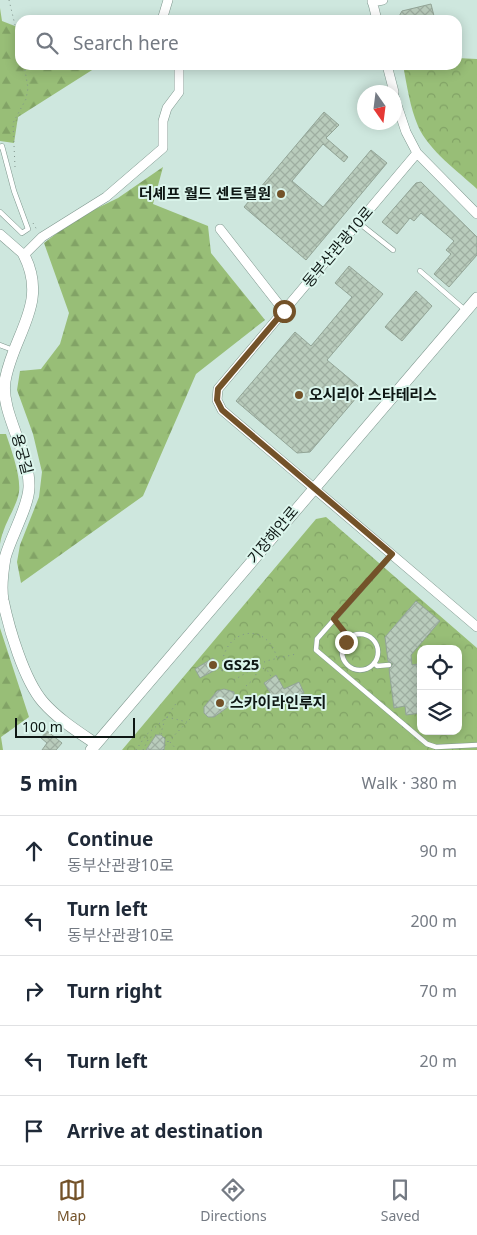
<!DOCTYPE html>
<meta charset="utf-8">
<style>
:root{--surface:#fff;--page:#f2f2f3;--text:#1f2937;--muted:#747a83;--line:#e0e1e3;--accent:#735229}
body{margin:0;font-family:"Noto Sans","Noto Sans KR",sans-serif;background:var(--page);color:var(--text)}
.controls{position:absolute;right:15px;bottom:15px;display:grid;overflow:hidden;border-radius:10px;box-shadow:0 2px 12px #0003}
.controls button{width:45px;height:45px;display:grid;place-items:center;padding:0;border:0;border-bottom:1px solid var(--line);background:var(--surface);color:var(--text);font:25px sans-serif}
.compass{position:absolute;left:357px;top:85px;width:45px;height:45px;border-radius:50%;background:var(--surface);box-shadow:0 2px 12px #0003;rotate:166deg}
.scale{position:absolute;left:15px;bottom:12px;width:120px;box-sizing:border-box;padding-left:5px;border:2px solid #0d1613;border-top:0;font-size:14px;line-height:18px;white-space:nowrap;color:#0d1613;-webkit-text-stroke:4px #dbf5ec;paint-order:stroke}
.stop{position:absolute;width:15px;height:15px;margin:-11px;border:4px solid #735229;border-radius:50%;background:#fff}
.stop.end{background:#735229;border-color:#fff;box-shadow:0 1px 5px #0008}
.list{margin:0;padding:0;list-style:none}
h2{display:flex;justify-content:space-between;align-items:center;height:65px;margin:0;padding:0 20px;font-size:21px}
h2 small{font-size:16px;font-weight:400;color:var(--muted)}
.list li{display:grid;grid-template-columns:32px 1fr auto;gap:15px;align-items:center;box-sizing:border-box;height:70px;padding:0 20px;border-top:1px solid var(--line)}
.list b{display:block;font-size:19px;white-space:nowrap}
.list p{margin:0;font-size:16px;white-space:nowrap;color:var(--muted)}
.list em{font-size:16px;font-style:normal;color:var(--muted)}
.icon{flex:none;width:28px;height:28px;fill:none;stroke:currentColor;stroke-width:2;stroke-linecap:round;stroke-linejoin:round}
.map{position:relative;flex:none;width:477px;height:750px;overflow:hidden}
.search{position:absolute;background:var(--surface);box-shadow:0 2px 12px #0003;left:15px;right:15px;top:15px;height:55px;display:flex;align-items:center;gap:12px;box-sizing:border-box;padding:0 18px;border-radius:15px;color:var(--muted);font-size:19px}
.sheet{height:415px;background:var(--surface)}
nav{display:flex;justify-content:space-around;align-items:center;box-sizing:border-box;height:70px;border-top:1px solid var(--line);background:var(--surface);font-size:14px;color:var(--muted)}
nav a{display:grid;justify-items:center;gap:2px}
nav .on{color:var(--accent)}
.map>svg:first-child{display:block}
.forest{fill:url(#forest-firs)}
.park{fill:url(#park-crowns);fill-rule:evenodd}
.building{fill:url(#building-cross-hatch);stroke:#92a496}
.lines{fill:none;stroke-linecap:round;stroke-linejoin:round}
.lane-casing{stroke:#7f978e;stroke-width:5.5}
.street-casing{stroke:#7f978e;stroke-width:10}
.secondary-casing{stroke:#7f978e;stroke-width:12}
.path{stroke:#80938c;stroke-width:1;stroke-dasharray:1 4;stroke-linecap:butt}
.lane{stroke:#fff;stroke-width:4.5}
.street{stroke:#fff;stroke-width:9}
.secondary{stroke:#fff;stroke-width:11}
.route{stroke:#735229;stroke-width:6}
.poi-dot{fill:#735229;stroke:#dbf5ec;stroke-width:2}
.labels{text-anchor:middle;stroke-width:4;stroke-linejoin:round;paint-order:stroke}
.poi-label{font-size:15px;font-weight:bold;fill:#0d1613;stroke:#dbf5ec;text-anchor:start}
.street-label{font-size:15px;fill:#0d1613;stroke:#dbf5ec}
</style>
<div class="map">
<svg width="477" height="750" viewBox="0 0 477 750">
<defs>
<pattern id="forest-firs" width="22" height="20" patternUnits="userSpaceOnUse" patternTransform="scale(1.25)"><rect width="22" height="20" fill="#98be77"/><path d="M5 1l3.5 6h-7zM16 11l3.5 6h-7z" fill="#82a366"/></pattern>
<pattern id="park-crowns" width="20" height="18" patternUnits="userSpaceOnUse" patternTransform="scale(1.25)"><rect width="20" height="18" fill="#98be77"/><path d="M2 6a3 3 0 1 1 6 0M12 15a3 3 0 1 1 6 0" fill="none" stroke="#82a366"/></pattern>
<pattern id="building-cross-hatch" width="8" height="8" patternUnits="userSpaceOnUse" patternTransform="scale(1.25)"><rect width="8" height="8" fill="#b9ccbc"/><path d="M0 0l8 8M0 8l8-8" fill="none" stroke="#9eaea1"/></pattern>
</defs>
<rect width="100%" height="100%" fill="#cee7de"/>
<path class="forest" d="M0 8 2 21 20 28V65H100L18 117 14 143 0 141Z
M163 167 153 204 208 226 211 253 265 320 196 374 143 496 21 583 17 562 20 545 39 497 42 472 33 434 17 390 20 371 41 369 60 344 69 313 44 243 77 218 118 198Z
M0 434H6C11 449 21 476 19 492 17 507 3 524 0 544Z
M0 628 29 717 1 737 3 750H0Z"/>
<path class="park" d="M457 58 477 59V189C458 171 429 151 418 126 410 107 407 86 403 65H457Z
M326 517 477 648V750H122L316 519ZM421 649H458V731H421Z"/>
<path class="building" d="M431 4 435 20H397L402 11Z
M324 112 339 125 326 138 348 157 344 162 323 144 292 181 323 207 371 150 387 163 306 260 244 207Z
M421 182 477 237V255L449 287 434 274 451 254 446 250 454 241 421 213 414 221 410 218 397 234 382 222 416 183Z
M349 266 383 294 327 360 363 390 310 452 297 453 236 401 295 332 311 346 352 297 335 283Z
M416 291 432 306 402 341 385 327Z
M416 601 440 621 411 655 412 665 417 664 421 713 406 715 405 706 394 708 389 669 393 664 388 661 385 637Z
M213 658 219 668 200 678 195 669Z
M276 675 284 689 299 682 304 693 277 704 264 683Z
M224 689 234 692 235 702 214 717H208L204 713V707L217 691Z
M47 731 62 743 56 750H42L47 743 41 738Z
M156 735H161L165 739 164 750H146Z"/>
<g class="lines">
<g class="lane-casing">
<path id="lane" d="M0 147 2 146 14 191 28 229 22 233 0 212
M359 223 393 250
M420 271 465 310
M0 345 13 350
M391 555 317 639 316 650 427 744 436 747 477 745
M334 619 349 638
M342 652a18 18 0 1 1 36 0a18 18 0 1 1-36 0Z
M374 663 377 666 389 665"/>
</g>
<g class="street-casing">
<path id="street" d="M372 0 377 20
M372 2 383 0
M162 20 168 0
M387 65 394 92
M394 96 406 132 417 153 477 214
M417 153 218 389 217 400 222 410 477 627
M220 229 284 311
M0 234 24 255 42 237 106 197 163 148V121L167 108 179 92V65"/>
</g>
<g class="secondary-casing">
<path id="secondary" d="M24 255C49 304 13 334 5 381 0 412 30 453 29 487 29 506 10 538 5 558 3 570 1 589 3 600 9 629 24 680 43 702 58 719 77 731 96 744
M91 750 477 298"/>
</g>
<path class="path" d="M9 0 20 46
M15 167 13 123 26 99 28 88 24 65
M33 223 37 230
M222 671C220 630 266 618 277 658
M234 680 266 661 296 654
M246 686 255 678 258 666 267 670 272 678
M167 717 187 722
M165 719 161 733 168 742
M170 742 176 749
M136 750 146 735 167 717 177 702
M143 750 149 738 160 733
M163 750 166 744 190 719"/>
<use href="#lane" class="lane"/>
<use href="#street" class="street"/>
<use href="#secondary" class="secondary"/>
</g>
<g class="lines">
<path class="route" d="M284 311 218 389 217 400 222 410 392 554 334 619 349 638 346 642"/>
</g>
<g class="poi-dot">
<circle cx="281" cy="194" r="5"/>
<circle cx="299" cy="395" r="5"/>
<circle cx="213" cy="665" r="5"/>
<circle cx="220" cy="703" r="5"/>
</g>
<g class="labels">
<g class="poi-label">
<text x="271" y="199" text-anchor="end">더셰프 월드 센트럴원</text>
<text x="309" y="400">오시리아 스타테리스</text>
<text x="223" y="670">GS25</text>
<text x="230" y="708">스카이라인루지</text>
</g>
<g class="street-label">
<text transform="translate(338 247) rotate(-50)" y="5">동부산관광10로</text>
<text transform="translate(22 454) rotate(75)" y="5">용궁길</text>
<text transform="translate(273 535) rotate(-50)" y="5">기장해안로</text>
</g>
</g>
</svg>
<div class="controls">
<button><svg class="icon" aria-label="locate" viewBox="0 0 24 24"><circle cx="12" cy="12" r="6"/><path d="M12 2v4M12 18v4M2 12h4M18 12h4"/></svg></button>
<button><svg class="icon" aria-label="layers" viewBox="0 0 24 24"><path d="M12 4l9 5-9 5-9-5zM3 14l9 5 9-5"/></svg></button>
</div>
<svg class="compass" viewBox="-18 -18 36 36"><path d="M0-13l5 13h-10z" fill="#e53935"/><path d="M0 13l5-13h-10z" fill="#747a83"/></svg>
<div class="scale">100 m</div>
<div class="stop" style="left:284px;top:311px"></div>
<div class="stop end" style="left:346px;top:642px"></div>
<div class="search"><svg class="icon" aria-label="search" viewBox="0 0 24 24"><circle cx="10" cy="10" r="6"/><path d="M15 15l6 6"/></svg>Search here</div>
</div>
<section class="sheet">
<h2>5 min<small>Walk · 380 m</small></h2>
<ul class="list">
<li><svg class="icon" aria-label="ahead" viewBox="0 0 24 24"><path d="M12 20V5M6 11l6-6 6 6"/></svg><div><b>Continue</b><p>동부산관광10로</p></div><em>90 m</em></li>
<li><svg class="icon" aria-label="left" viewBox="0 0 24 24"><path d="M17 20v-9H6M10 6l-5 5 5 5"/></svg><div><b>Turn left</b><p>동부산관광10로</p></div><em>200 m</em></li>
<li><svg class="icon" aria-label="right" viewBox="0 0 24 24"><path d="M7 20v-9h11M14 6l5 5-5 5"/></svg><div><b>Turn right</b></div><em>70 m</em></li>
<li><svg class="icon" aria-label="left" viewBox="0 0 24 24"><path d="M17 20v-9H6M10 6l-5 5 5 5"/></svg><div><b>Turn left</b></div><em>20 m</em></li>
<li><svg class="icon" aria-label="arrive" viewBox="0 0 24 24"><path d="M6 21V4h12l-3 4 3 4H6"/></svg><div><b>Arrive at destination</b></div></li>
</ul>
</section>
<nav>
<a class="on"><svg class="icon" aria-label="map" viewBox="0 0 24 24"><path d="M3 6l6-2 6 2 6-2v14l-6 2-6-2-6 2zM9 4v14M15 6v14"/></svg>Map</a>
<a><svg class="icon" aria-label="directions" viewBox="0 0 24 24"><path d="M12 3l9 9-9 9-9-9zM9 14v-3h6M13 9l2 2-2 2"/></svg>Directions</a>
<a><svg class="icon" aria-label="saved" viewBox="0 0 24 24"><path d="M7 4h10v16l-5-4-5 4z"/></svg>Saved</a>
</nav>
